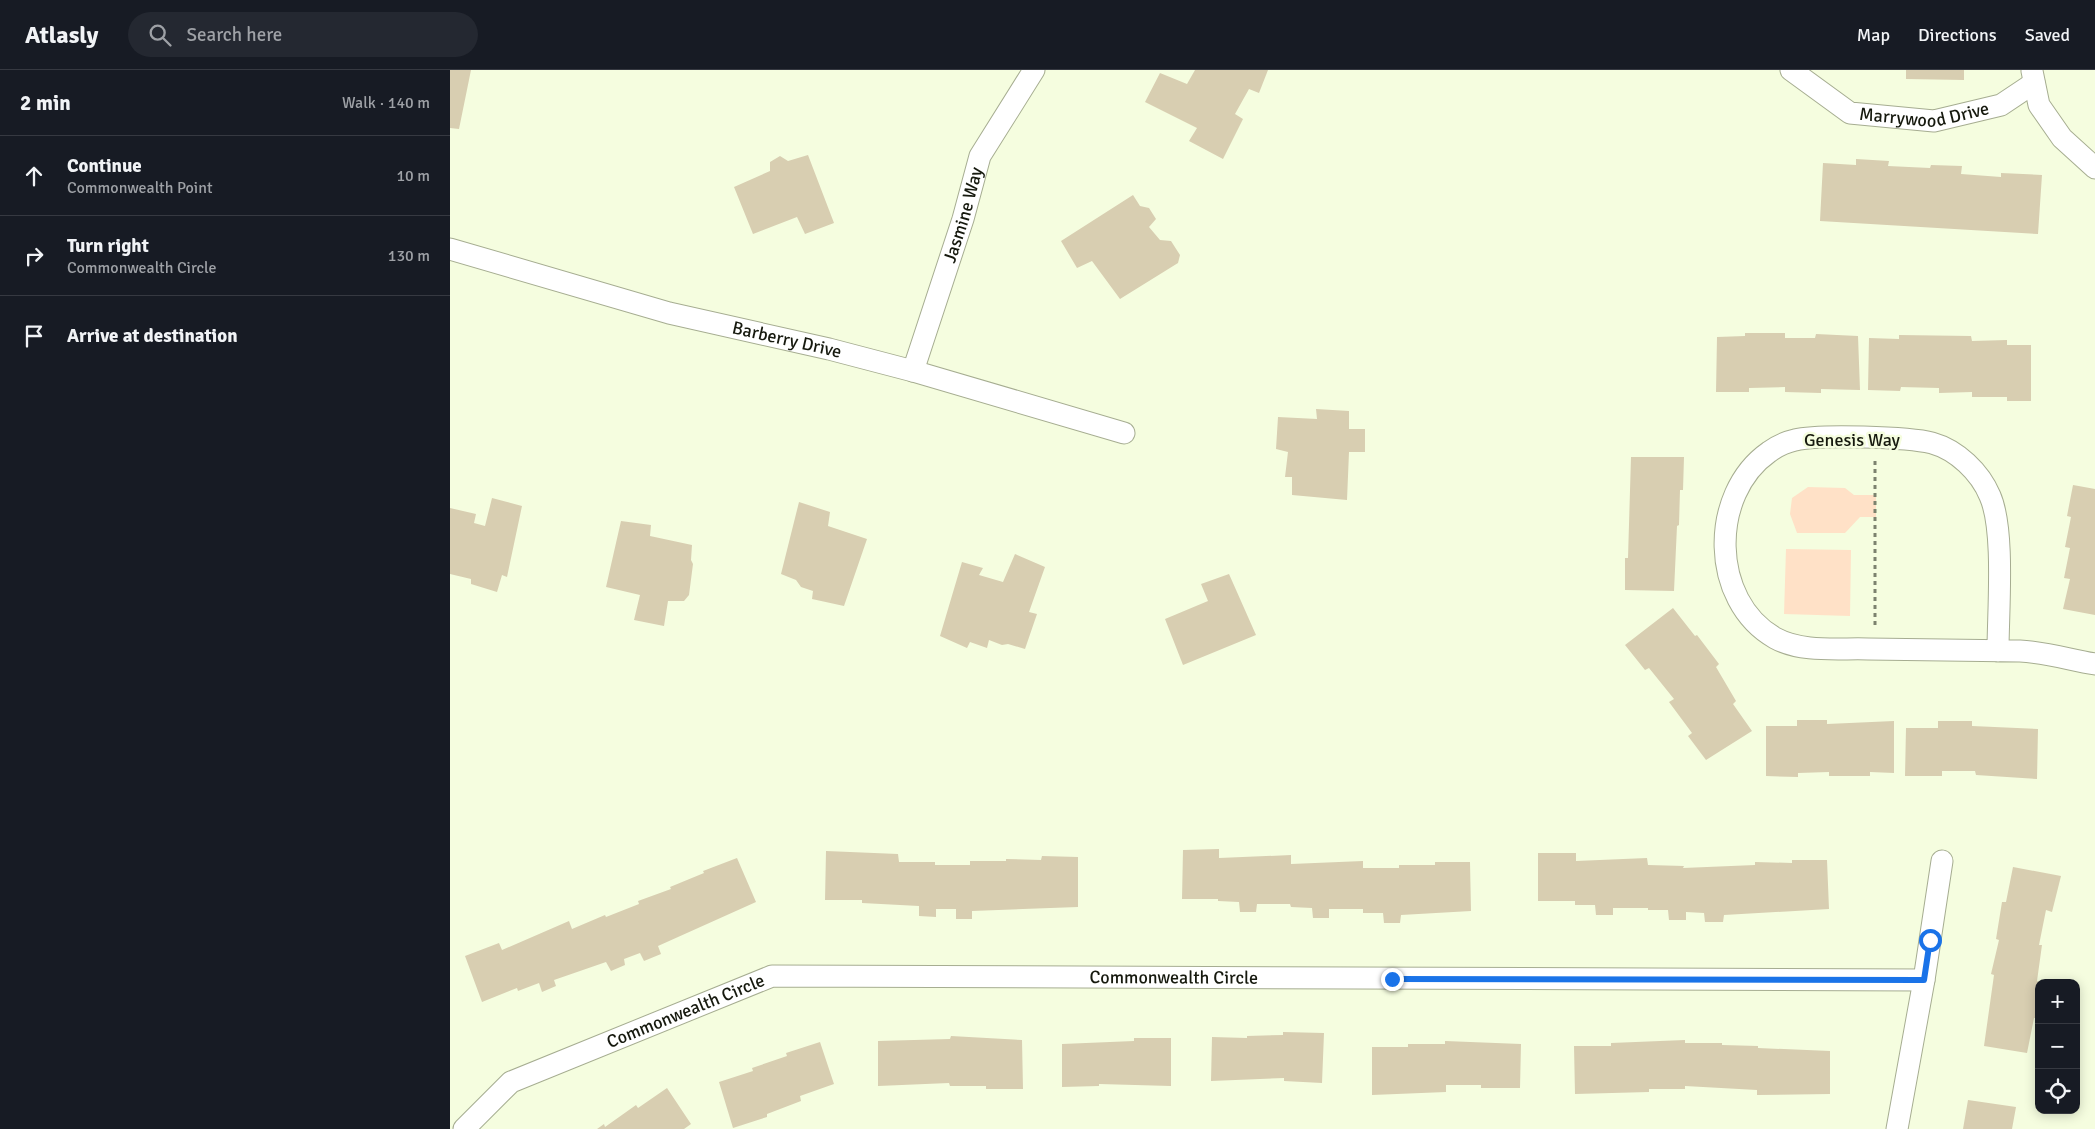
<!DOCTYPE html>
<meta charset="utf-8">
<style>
:root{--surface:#171b24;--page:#242831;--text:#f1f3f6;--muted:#9ea1a6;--line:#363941}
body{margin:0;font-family:Signika,sans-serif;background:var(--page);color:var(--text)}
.controls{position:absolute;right:15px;bottom:15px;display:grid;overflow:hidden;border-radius:10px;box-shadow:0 2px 12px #0003}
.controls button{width:45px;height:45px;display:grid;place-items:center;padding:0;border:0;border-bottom:1px solid var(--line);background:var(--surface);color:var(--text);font:25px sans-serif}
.stop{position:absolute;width:15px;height:15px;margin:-11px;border:4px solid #1a73e8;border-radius:50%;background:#fff}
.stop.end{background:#1a73e8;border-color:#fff;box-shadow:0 1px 5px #0008}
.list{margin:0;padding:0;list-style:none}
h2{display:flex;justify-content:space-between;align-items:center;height:65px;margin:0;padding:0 20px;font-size:21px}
h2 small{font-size:16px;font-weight:400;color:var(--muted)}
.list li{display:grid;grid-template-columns:32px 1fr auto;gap:15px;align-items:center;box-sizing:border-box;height:80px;padding:0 20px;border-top:1px solid var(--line)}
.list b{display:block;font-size:19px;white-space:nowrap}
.list p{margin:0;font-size:16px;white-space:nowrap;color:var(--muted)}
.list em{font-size:16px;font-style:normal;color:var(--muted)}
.icon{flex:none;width:28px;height:28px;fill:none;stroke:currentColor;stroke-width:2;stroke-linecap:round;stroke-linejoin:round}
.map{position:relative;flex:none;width:1645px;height:1059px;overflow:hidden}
header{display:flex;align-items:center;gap:30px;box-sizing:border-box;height:70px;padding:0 25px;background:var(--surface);border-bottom:1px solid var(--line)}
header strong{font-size:24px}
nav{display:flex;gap:28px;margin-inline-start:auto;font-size:18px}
.search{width:350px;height:45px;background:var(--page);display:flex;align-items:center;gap:12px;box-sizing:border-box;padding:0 18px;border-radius:28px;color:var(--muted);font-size:19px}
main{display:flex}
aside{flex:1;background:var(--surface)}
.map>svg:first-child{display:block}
.green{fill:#ffe1c7}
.building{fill:#d8ceb1}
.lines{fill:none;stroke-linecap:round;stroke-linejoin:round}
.minor-casing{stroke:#a6ad91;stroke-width:23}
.path{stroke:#7c826e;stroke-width:3;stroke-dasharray:4 4;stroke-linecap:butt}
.minor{stroke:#fff;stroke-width:21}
.route{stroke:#1a73e8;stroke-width:6}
.labels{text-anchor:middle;stroke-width:5;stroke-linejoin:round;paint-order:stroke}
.street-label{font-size:18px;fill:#16190e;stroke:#f5fddf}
</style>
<header>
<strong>Atlasly</strong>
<div class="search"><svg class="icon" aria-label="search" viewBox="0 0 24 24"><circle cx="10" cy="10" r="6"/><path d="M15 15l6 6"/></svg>Search here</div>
<nav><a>Map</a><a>Directions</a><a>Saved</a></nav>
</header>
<main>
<aside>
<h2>2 min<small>Walk · 140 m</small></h2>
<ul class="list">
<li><svg class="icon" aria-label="ahead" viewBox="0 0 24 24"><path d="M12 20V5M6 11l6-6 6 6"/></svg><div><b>Continue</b><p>Commonwealth Point</p></div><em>10 m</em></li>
<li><svg class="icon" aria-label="right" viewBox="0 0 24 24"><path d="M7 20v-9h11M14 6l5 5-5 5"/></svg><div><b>Turn right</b><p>Commonwealth Circle</p></div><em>130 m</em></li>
<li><svg class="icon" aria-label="arrive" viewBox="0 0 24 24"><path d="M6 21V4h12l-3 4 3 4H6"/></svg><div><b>Arrive at destination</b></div></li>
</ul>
</aside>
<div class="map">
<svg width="1645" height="1059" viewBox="0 0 1645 1059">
<rect width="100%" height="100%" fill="#f5fddf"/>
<path class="green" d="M1358 417 1395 418 1404 425H1426V447H1410L1395 463H1347L1340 444 1342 428Z
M1336 479 1401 480 1400 546 1334 544Z"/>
<path class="building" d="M0 0H21L9 59 0 58Z
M745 0H818L809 23 799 19 785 44 793 49 773 89 739 71 747 58 695 32 710 3 737 14Z
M1456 0H1514V10L1456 9Z
M358 85 384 153 355 164 347 147 303 164 284 117 320 101V92L330 86 338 91Z
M1406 89 1439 91 1438 96 1480 98 1481 95 1512 96 1511 104 1551 107V103L1592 105 1588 164 1370 151 1373 93 1406 95Z
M683 125 690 136 699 138 706 149 699 157 710 170 721 171 730 185 728 193 670 229 642 191 627 198 611 171Z
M1295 263H1335V268H1365L1366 264 1408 266 1410 320 1371 319V323L1335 322V317L1299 318V322H1266L1267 267 1295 266Z
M1449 265 1521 266 1522 271 1557 270V275H1581V331H1557V327H1522V322L1489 323V318L1451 317 1450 321 1418 320 1419 268 1449 269Z
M866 339 899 341V359H915V382H899L897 430 842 425V407H835L838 382 826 379 828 347 867 349Z
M1181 387H1234L1233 420H1230L1229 455 1227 456 1224 521 1175 520V488H1178Z
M1623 415 1645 419V545L1613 539 1620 509 1614 508 1620 478 1615 477 1621 447 1617 446Z
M42 428 72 436 57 507 52 505 47 522 21 514V509L0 504V438L26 444 24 453 35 456Z
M349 432 380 442 378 456 417 469 394 536 362 529 363 521 351 517 346 510 331 504Z
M171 451 201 455 200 466 242 475 241 490 243 494 239 525 234 531H218L214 556 184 550 190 525 156 517Z
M565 484 595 497 579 542 587 544 575 579 558 574 552 575 539 570 537 578 520 572 517 578 490 566 512 492 533 498 529 505 553 512Z
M779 504 806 565 733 595 715 549 758 531 751 514Z
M1223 538 1245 566 1247 565 1269 594 1266 597 1286 631 1283 634 1302 661 1256 690 1238 666 1242 663 1219 632 1224 629 1199 598 1195 600 1175 575Z
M1347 650H1377V654L1444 651V703L1420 702V706H1379V702L1348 703V707L1316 706V656H1347Z
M1488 651H1522V656L1588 659 1587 709 1526 705 1525 701H1492V706H1455L1456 658H1488Z
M769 779V788L841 785V794L913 791V798H949V795H985V792H1020L1021 841 951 845 950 853H934L933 843H913V839H879V848H863L862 838 841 837 840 834H807L806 842H790L789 832 768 831V829H732L733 780Z
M376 781 448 784 449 792H485V795H520V791H556V789L591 790 592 786 628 787V837L522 841V849H506V839H486V847L469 846V836L412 833V830H375Z
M1088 783H1126V791L1197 788 1198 795 1234 796 1233 798 1305 795V792L1342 793V790H1377L1379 839 1274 845 1273 852H1255L1254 843 1236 842V850H1219L1218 840H1198V838H1163V845H1146L1145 835H1125V831H1088Z
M287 788 306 832 208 876 211 884 194 891 190 883 174 889 175 895 161 901 156 892 104 910 106 916 92 922 89 913 68 921 67 918 32 932 15 886 49 873 52 880 119 851 122 859 155 845 156 847 189 834 188 831 221 819 220 817 254 803 253 801Z
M1563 797 1611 806 1602 842 1596 840 1589 875H1592L1587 911 1589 912V935L1586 948H1584L1577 983 1534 976 1544 905 1541 904 1549 870 1546 869 1552 832H1556Z
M833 962 874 963 872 1013 834 1011V1008L761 1011 762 967 797 968V966L833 965Z
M501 966 572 970 573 1019H536V1016H500L499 1013 428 1016V971L500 969Z
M684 968H721V1016L649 1014V1016L612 1017V974L684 971Z
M1235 970V973H1272V975L1308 976V978L1380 981V1024L1307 1025V1020L1235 1016V1019H1199V1022L1125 1024 1124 976H1161V973Z
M995 971 1071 974 1070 1018H1031V1015H996V1022L922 1025V977H958V974H995Z
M370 972 384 1014 350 1026 351 1031 317 1044V1047L283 1058 269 1012 303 1001 302 998 337 986 336 983Z
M217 1018 241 1054 234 1059H147L154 1054 155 1057 186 1035 188 1038Z
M1518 1030 1566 1037 1562 1059H1513Z"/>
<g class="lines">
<g class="minor-casing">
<g id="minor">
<path id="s1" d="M1341 0 1400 43 1484 51 1551 35 1584 13"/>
<path d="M1582 1 1589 35 1612 68 1645 98"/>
<path id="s2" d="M0 179 219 243 379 279 463 301 674 363"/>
<path id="s3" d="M463 301 513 149 530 86 584 0"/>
<path d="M1548 581C1548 541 1555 460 1540 426 1530 402 1507 380 1482 373 1459 367 1368 364 1345 370 1336 372 1327 376 1319 382 1259 424 1260 531 1325 568 1352 583 1389 578 1418 579 1469 580 1520 580 1570 581 1595 582 1621 590 1645 594"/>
<path id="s4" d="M14 1059 61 1012 322 906 1474 910"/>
<path d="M1447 1059 1474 910 1492 791"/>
</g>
</g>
<path class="path" d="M1425 555V391"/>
<use href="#minor" class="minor"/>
</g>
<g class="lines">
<path class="route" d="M942 909 1474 910 1480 870"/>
</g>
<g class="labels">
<g class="street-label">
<text dy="6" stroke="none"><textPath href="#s1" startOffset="148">Marrywood Drive</textPath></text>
<text dy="6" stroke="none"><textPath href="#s3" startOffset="164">Jasmine Way</textPath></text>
<text dy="6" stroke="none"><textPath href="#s2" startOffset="349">Barberry Drive</textPath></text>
<text x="1402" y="376">Genesis Way</text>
<text dy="6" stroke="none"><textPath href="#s4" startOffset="750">Commonwealth Circle</textPath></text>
<text dy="6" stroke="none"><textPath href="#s4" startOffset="255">Commonwealth Circle</textPath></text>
</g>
</g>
</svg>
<div class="controls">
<button>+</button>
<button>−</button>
<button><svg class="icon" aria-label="locate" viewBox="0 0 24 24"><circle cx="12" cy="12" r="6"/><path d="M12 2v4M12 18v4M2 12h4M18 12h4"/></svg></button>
</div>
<div class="stop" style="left:1480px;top:870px"></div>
<div class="stop end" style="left:942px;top:909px"></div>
</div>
</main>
